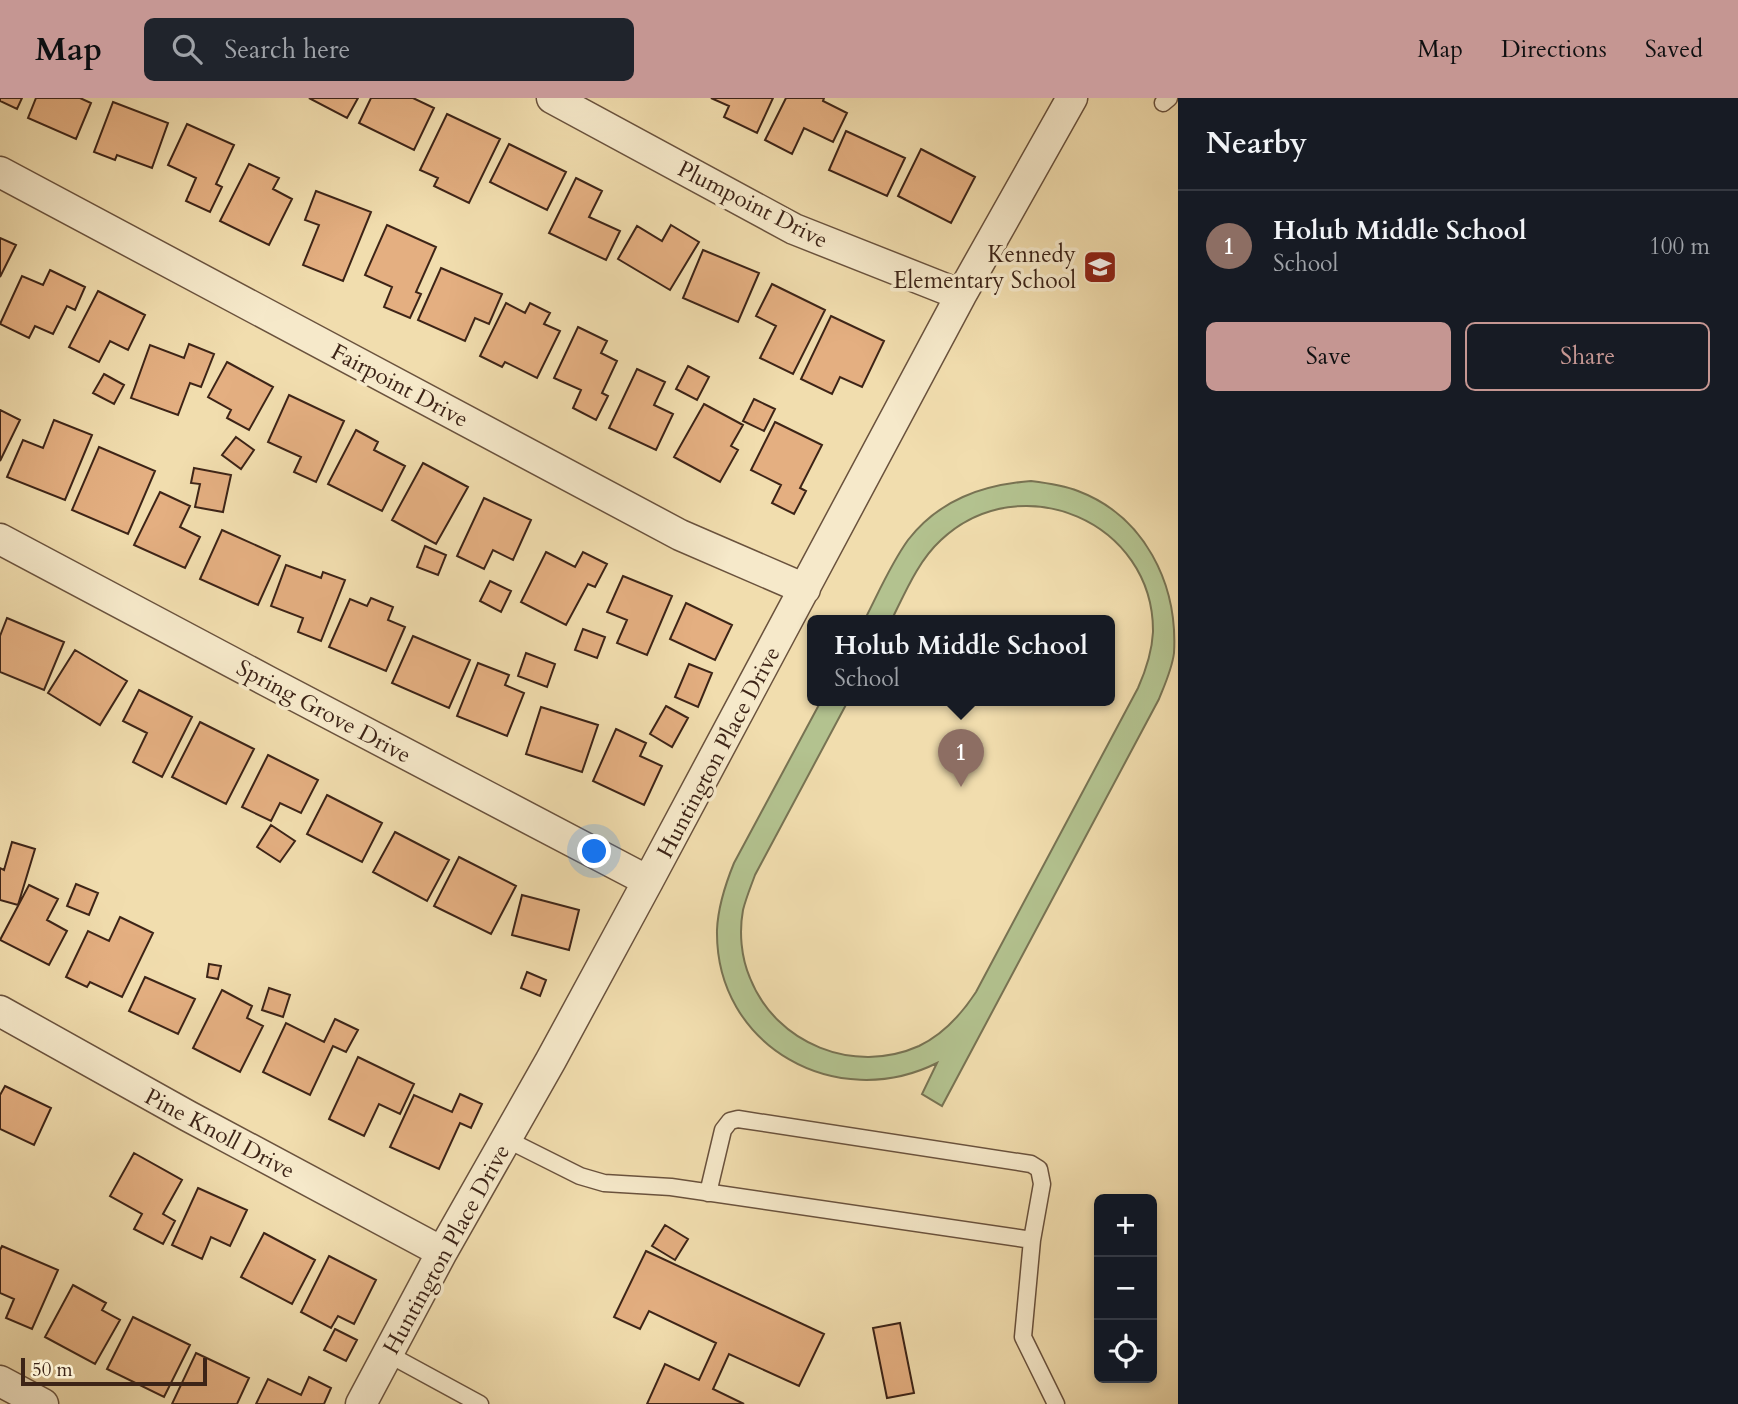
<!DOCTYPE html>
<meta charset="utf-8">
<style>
:root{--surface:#171b24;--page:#20242c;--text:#f1f3f6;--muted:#9ea1a6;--line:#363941;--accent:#c59692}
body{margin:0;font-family:Cardo,serif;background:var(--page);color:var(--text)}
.controls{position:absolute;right:21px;bottom:21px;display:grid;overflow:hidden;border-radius:10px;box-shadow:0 4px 10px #0003}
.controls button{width:63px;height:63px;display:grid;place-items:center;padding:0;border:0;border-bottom:2px solid var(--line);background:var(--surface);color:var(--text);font:35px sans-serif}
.scale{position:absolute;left:21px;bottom:18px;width:186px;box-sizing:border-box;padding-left:7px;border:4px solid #3d2417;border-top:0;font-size:19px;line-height:24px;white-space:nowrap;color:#3d2417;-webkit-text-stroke:5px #f6e9ca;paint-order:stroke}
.you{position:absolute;left:595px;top:754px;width:24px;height:24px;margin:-18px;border:5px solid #fff;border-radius:50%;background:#1a73e8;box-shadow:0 0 0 10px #1a73e833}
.badge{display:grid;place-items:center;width:46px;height:46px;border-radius:50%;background:var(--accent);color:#fff;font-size:23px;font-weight:700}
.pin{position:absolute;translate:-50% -58px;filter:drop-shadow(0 2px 4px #0008)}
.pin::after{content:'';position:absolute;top:37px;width:24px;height:21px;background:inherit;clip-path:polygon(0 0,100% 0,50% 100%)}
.popup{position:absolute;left:807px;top:517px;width:308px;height:91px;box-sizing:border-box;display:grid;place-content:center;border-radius:10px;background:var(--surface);filter:drop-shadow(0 2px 5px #0005);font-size:23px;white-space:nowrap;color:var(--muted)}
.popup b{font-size:26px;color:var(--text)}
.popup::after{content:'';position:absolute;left:50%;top:100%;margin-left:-14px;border:14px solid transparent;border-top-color:var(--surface)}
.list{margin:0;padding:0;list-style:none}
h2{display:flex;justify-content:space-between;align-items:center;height:91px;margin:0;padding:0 28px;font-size:30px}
h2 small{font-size:23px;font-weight:400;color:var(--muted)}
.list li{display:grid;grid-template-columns:46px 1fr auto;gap:21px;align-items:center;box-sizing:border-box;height:112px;padding:0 28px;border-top:2px solid var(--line)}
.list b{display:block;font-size:26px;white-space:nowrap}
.list p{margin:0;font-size:23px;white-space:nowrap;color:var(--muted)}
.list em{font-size:23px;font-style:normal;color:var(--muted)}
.actions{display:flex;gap:14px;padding:21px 28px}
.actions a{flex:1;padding:16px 0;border:2px solid var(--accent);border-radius:10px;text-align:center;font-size:24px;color:var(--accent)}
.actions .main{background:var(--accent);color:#111}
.icon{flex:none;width:38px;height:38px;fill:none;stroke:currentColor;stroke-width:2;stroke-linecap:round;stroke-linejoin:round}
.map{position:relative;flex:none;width:1178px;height:1306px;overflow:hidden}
header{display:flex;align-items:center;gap:42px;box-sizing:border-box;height:98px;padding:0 35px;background:var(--accent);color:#111}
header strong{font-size:33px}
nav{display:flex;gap:38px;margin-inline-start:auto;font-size:24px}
.search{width:490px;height:63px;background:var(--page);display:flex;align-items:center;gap:18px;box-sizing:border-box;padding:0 24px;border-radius:10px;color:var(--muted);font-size:26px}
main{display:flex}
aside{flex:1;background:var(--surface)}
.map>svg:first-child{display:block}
.green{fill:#b3c28f;stroke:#787353;stroke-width:2}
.building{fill:#e4af81;stroke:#3d2417;stroke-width:2}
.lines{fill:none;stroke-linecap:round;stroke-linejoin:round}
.lane-casing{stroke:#6a523d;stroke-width:19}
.street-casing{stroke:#6a523d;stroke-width:33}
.lane{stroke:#f6e9ca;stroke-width:16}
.street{stroke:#f6e9ca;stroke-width:30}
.labels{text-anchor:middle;stroke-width:7;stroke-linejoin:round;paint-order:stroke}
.street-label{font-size:23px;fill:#3d2417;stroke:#f6e9ca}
.poi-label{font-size:23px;fill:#3d2417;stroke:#f6e9ca;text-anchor:end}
</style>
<header>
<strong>Map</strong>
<div class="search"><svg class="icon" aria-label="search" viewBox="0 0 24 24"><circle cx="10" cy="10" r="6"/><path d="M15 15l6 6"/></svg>Search here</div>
<nav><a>Map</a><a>Directions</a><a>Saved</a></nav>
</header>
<main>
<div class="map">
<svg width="1178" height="1306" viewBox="0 0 1178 1306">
<rect width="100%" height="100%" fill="#f1ddae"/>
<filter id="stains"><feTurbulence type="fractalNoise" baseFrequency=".00286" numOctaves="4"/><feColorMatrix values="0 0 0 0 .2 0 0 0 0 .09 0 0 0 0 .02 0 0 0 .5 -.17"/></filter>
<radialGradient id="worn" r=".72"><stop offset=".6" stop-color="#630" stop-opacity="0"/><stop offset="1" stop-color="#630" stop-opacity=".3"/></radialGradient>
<path class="green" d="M1031 383C1047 385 1063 387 1078 393 1144 418 1178 485 1174 555 1172 571 1165 586 1159 601L942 1008 922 996 937 965C837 1015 715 949 717 832 718 808 725 787 734 765L821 603H848L755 777C751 788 746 800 743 812 739 834 741 859 750 880 776 946 854 977 919 948 944 936 961 917 976 894L1138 590C1146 572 1152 554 1153 534 1154 424 1021 367 941 442 918 463 905 495 891 523H864C878 496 890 467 908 442 939 402 982 387 1031 383Z"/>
<path class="building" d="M0 0H22L17 11 0 3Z
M36 0H80L91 5 76 41 28 20Z
M309 0H358L347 20Z
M371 0H413L434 10 414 52 359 25Z
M711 0H773L757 35 724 19 729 8Z
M786 0H824L823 3 847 15 833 44 804 30 792 56 765 42Z
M113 4 168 25 152 70 117 57 115 62 94 54Z
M447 16 500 41 469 105 434 88 438 80 420 72Z
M187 26 234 47 216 86 222 89 210 114 186 103 196 80 168 67Z
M846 33 905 60 887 98 829 72Z
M509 46 566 74 547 112 490 84Z
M921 51 975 79 951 125 898 98Z
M249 66 279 80 273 91 292 101 269 147 220 123Z
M576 80 602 93 589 119 620 133 606 162 549 135Z
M316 93 371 114 343 183 303 167 319 127 305 122Z
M387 127 436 149 416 194 421 196 410 220 384 209 392 189 365 177Z
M671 127 699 144 670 192 618 161 637 128 662 143Z
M0 140 16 147 0 179Z
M703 152 759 175 738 224 683 200Z
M441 170 502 196 489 226 475 220 465 243 418 222Z
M50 172 85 189 75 212 67 208 53 236 35 228 29 240 0 226 22 178 43 187Z
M772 186 825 212 793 276 760 260 776 228 756 218Z
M98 193 145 217 128 252 110 243 99 264 69 249Z
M506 205 525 215 530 205 550 215 544 226 560 233 537 280 505 264 502 269 480 258Z
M831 218 884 243 862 289 840 279 832 296 801 281Z
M578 229 607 243 601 255 617 263 602 295 608 298 596 322 573 310 581 292 554 280Z
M189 246 214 256 201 289 190 285 178 317 131 300 150 247 184 260Z
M227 264 273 289 249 332 227 320 231 312 208 299Z
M688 268 709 279 697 302 676 291Z
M637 271 665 284 654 307 673 316 656 352 609 330Z
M104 276 124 287 114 306 93 295Z
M289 297 344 323 316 384 294 374 301 359 268 344Z
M754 301 775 311 764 333 743 323Z
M704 306 743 327 731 348 738 352 720 384 674 359Z
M0 312 20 322 0 363Z
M54 322 92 337 65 402 7 379 23 342 43 350Z
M775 324 822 347 800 390 806 393 794 416 772 405 781 387 751 372Z
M356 332 378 344 374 352 405 368 382 413 328 386Z
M236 339 254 352 241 371 222 357Z
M99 349 155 373 128 436 72 412Z
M423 365 468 389 436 446 392 422Z
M194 370 231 377 223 414 195 409 200 386 191 385Z
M160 394 190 408 180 429 200 439 185 470 134 447Z
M484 400 531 422 513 462 493 452 484 471 457 458Z
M222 432 280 458 258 507 200 481Z
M425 448 446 457 438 477 417 469Z
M546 454 575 469 583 454 607 466 595 489 588 486 566 527 521 504Z
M286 467 321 480 323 474 345 482 321 543 298 534 303 520 271 508Z
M623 478 672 498 647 557 617 545 627 522 607 514Z
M490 483 511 493 501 514 480 503Z
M371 500 393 509 388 522 405 529 386 573 329 549 350 501 367 508Z
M686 505 732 527 715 562 670 541Z
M7 520 64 544 44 592 0 574V538Z
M583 531 605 539 597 560 575 552Z
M413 538 470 562 449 610 392 585Z
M75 552 127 583 100 627 48 595Z
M526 555 555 566 547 589 518 578Z
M478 565 509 577 505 587 524 595 507 638 457 618Z
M689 566 712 575 698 609 675 599Z
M139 592 192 619 162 679 133 664 147 635 123 623Z
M666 608 688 620 672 649 650 636Z
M541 609 598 627 582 674 526 656Z
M200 624 254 651 226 706 172 679Z
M616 631 646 645 640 658 662 668 644 707 593 683Z
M268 657 318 682 301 715 280 705 271 723 242 709Z
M327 697 382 725 362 764 307 736Z
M271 727 295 743 280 764 257 749Z
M395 734 449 762 427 803 373 774Z
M12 744 35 751 18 807 0 802V770L4 772Z
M459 759 516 788 491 836 434 808Z
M76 786 98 795 89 817 67 808Z
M29 787 58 801 47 822 67 833 49 867 0 842Z
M522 797 579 812 569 852 512 837Z
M120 819 153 835 122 899 90 884 87 889 66 879 88 833 109 843Z
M209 866 221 868 218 881 207 879Z
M527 874 546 882 540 898 521 890Z
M145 879 195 901 178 936 129 913Z
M269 890 290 897 283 919 262 912Z
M222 892 252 908 247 920 263 928 240 974 193 950Z
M335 921 358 932 346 954 333 948 310 997 263 974 286 925 324 944Z
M358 959 414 986 400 1016 379 1006 364 1038 329 1021Z
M5 988 51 1010 34 1047 0 1031V997Z
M460 996 482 1006 471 1030 460 1025 439 1071 390 1049 414 997 452 1014Z
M134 1055 182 1082 163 1116 175 1123 163 1146 134 1131 142 1116 110 1098Z
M198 1090 247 1112 230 1148 211 1139 202 1161 172 1147Z
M665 1127 688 1141 675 1162 652 1148Z
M264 1135 315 1162 292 1206 241 1179Z
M2 1148 58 1172 32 1231 6 1220 14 1201 0 1195V1152Z
M646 1153 824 1236 799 1288 729 1256 713 1291 744 1306H647L665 1266 699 1282 716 1245 649 1213 640 1231 614 1219Z
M329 1158 376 1182 354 1226 338 1218 331 1230 301 1214Z
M73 1187 106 1205 102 1212 120 1222 95 1266 45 1239Z
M133 1219 190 1247 164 1299 107 1271Z
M900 1225 914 1295 887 1300 873 1230Z
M335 1231 357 1242 346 1263 324 1252Z
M196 1255 249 1280 237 1306H172Z
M309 1279 331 1290 324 1306H256L268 1281 301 1297Z"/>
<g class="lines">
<g class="lane-casing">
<path id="lane" d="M1163 5 1169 0
M506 1041 580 1078 604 1085 671 1089 1032 1142 1023 1239 1056 1306
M708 1095 723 1032 730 1023 738 1021 1031 1066 1039 1071 1042 1086 1032 1142
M388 1256 480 1306"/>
</g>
<g class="street-casing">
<path id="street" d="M552 0 794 131 961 197
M0 74 680 437 805 491
M0 441 269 584 648 783
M0 913 188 1018 442 1154
M0 1283 43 1306
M361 1306 442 1154 551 962 648 783 961 197 1072 0"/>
</g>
<use href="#lane" class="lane"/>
<use href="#street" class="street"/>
</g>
<defs>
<g id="school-square" transform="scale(1.75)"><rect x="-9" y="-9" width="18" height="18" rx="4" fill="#8f2418" stroke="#f6e9ca"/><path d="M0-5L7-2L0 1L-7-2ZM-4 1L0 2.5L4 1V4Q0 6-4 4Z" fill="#fff"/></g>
</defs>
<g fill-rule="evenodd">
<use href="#school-square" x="1100" y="169"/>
</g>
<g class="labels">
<g class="street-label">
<text transform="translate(753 106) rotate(27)" y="8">Plumpoint Drive</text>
<text transform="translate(400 287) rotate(28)" y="8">Fairpoint Drive</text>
<text transform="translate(324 613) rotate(28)" y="8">Spring Grove Drive</text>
<text transform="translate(718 654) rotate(-62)" y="8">Huntington Place Drive</text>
<text transform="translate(220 1035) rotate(28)" y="8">Pine Knoll Drive</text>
<text transform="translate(446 1151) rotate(-61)" y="8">Huntington Place Drive</text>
</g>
<g class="poi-label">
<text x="1076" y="164">Kennedy<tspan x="1076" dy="26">Elementary School</tspan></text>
</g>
</g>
<rect width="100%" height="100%" filter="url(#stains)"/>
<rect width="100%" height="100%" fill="url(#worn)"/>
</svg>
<div class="controls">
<button>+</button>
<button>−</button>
<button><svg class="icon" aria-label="locate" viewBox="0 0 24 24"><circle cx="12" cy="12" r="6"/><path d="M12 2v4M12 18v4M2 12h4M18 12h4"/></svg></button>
</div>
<div class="scale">50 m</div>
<div class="you"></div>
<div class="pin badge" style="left:961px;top:689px;background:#8d6e63">1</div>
<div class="popup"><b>Holub Middle School</b>School</div>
</div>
<aside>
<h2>Nearby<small></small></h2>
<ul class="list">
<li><span class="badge" style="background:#8d6e63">1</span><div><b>Holub Middle School</b><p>School</p></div><em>100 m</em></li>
</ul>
<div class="actions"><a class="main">Save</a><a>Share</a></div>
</aside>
</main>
